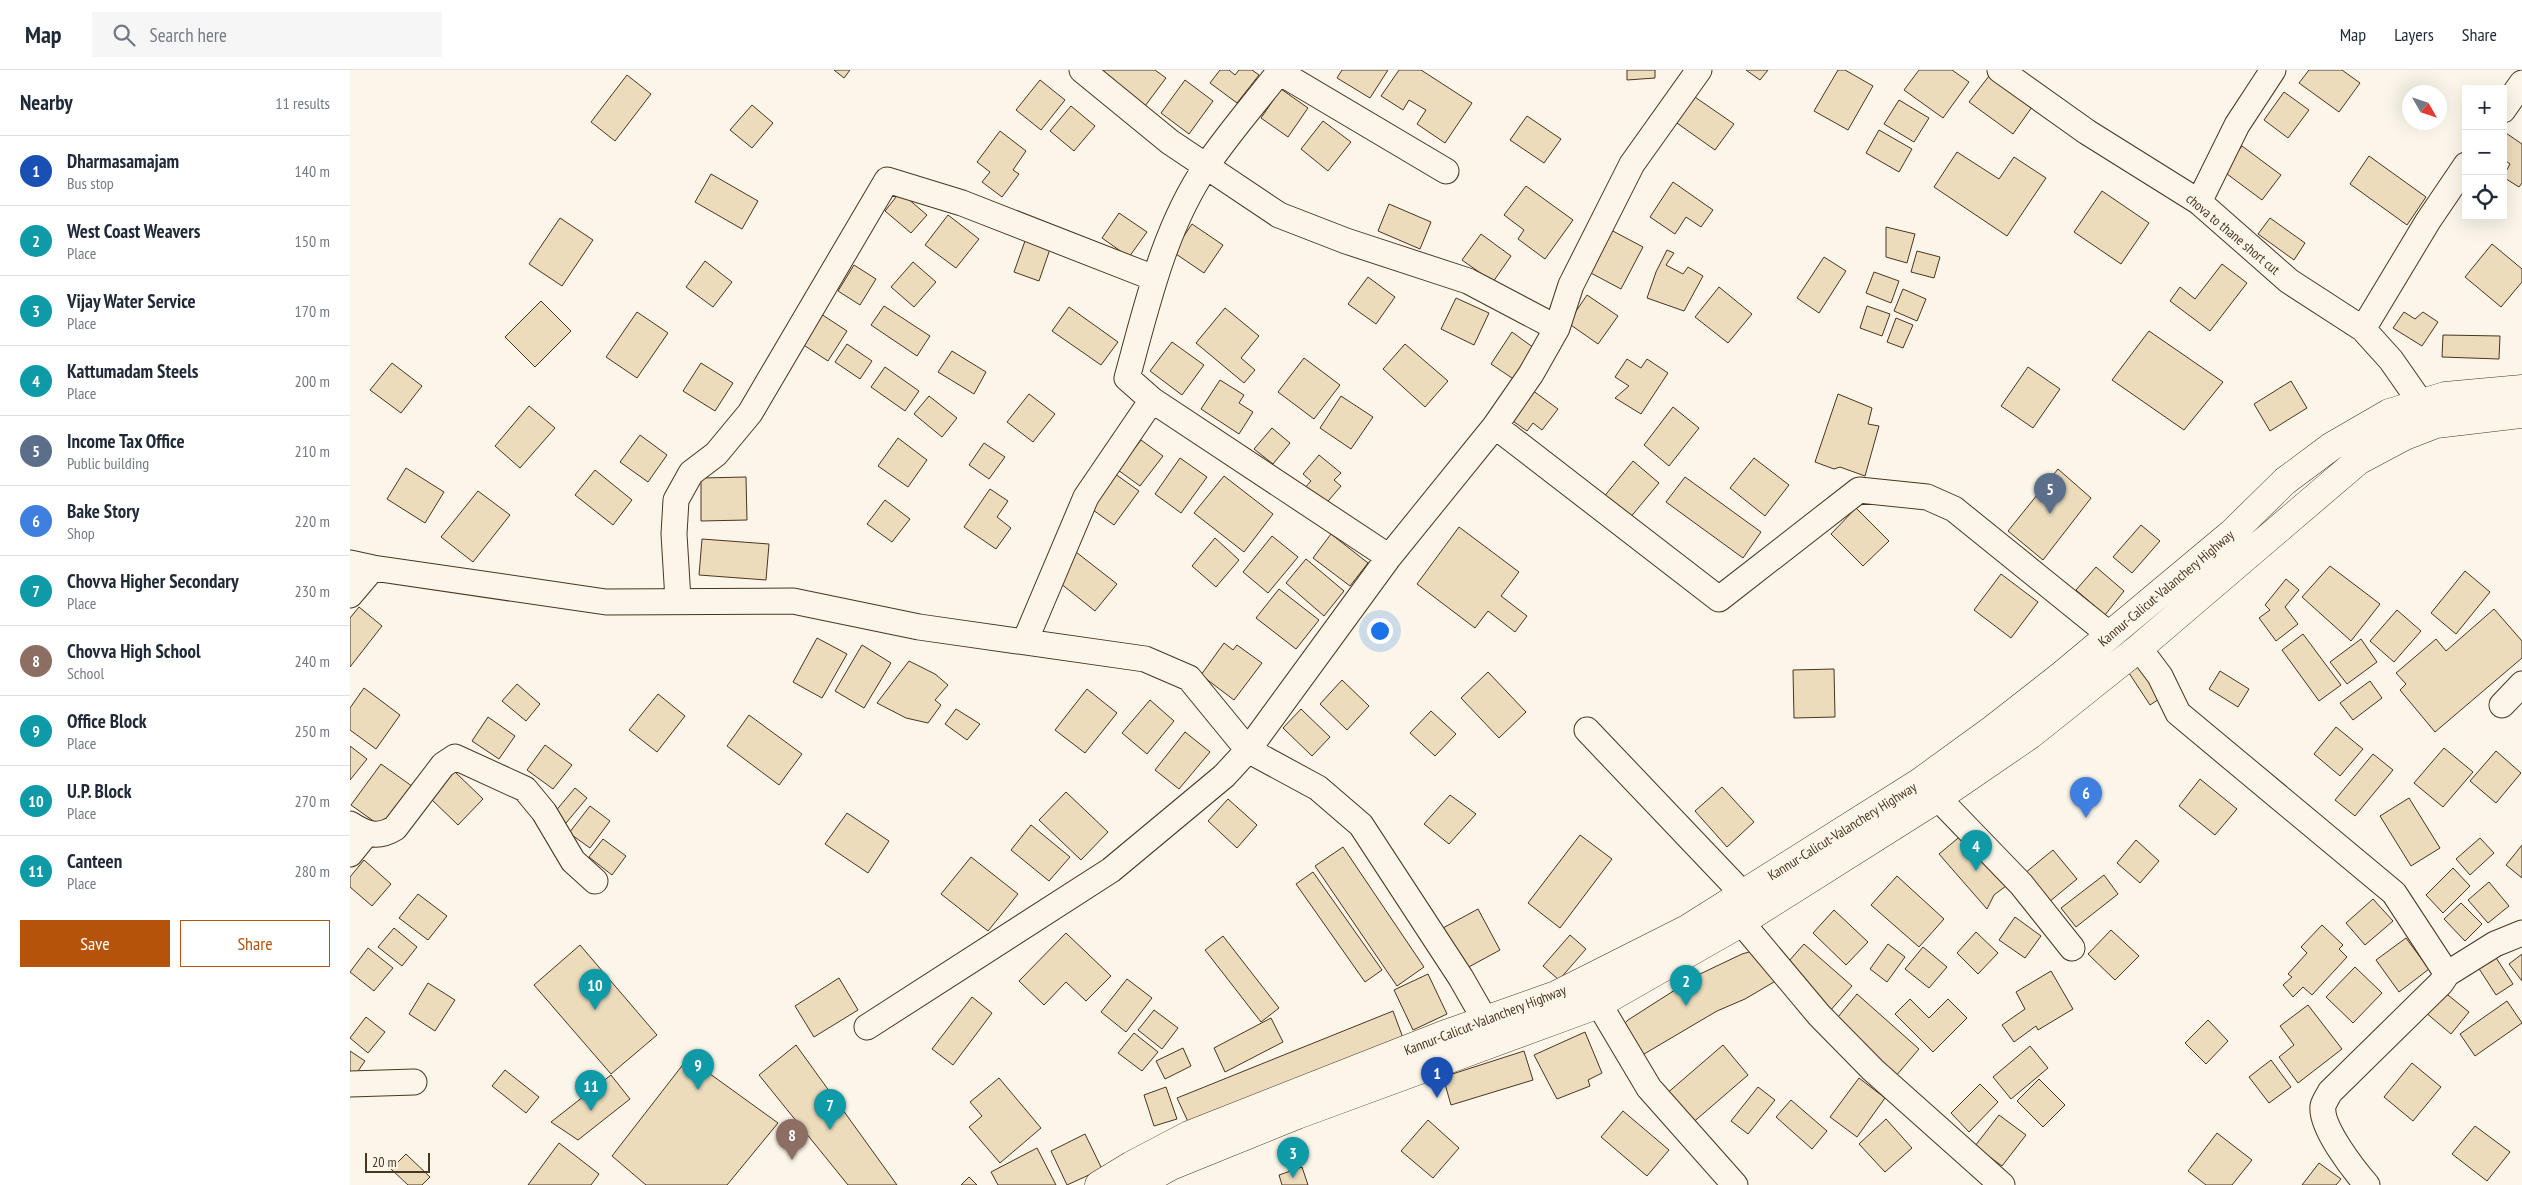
<!DOCTYPE html>
<meta charset="utf-8">
<style>
:root{--surface:#fff;--page:#f6f6f7;--text:#1f2937;--muted:#747a83;--line:#e0e1e3;--accent:#b45309}
body{margin:0;font-family:"PT Sans Narrow",sans-serif;background:var(--page);color:var(--text)}
.controls{position:absolute;right:15px;top:15px;display:grid;overflow:hidden;border-radius:0px;box-shadow:0 5px 20px #0002}
.controls button{width:45px;height:45px;display:grid;place-items:center;padding:0;border:0;border-bottom:1px solid var(--line);background:var(--surface);color:var(--text);font:25px sans-serif}
.compass{position:absolute;left:2052px;top:15px;width:45px;height:45px;border-radius:50%;background:var(--surface);box-shadow:0 5px 20px #0002;rotate:129deg}
.scale{position:absolute;left:15px;bottom:12px;width:65px;box-sizing:border-box;padding-left:5px;border:2px solid #4a3520;border-top:0;font-size:14px;line-height:18px;white-space:nowrap;color:#4a3520;-webkit-text-stroke:4px #fbf6e9;paint-order:stroke}
.you{position:absolute;left:1029px;top:560px;width:18px;height:18px;margin:-12px;border:4px solid #fff;border-radius:50%;background:#1a73e8;box-shadow:0 0 0 8px #1a73e833}
.badge{display:grid;place-items:center;width:32px;height:32px;border-radius:50%;background:var(--accent);color:#fff;font-size:16px;font-weight:700}
.pin{position:absolute;translate:-50% -41px;filter:drop-shadow(0 1px 2px #0008)}
.pin::after{content:'';position:absolute;top:26px;width:18px;height:15px;background:inherit;clip-path:polygon(0 0,100% 0,50% 100%)}
.list{margin:0;padding:0;list-style:none}
h2{display:flex;justify-content:space-between;align-items:center;height:65px;margin:0;padding:0 20px;font-size:21px}
h2 small{font-size:16px;font-weight:400;color:var(--muted)}
.list li{display:grid;grid-template-columns:32px 1fr auto;gap:15px;align-items:center;box-sizing:border-box;height:70px;padding:0 20px;border-top:1px solid var(--line)}
.list b{display:block;font-size:19px;white-space:nowrap}
.list p{margin:0;font-size:16px;white-space:nowrap;color:var(--muted)}
.list em{font-size:16px;font-style:normal;color:var(--muted)}
.actions{display:flex;gap:10px;padding:15px 20px}
.actions a{flex:1;padding:11px 0;border:1px solid var(--accent);border-radius:0px;text-align:center;font-size:18px;color:var(--accent)}
.actions .main{background:var(--accent);color:#fff}
.icon{flex:none;width:28px;height:28px;fill:none;stroke:currentColor;stroke-width:2;stroke-linecap:round;stroke-linejoin:round}
.map{position:relative;flex:none;width:2172px;height:1115px;overflow:hidden}
header{display:flex;align-items:center;gap:30px;box-sizing:border-box;height:70px;padding:0 25px;background:var(--surface);border-bottom:1px solid var(--line)}
header strong{font-size:24px}
nav{display:flex;gap:28px;margin-inline-start:auto;font-size:18px}
.search{width:350px;height:45px;background:var(--page);display:flex;align-items:center;gap:12px;box-sizing:border-box;padding:0 18px;border-radius:0px;color:var(--muted);font-size:19px}
main{display:flex}
aside{flex:1;background:var(--surface)}
.map>svg:first-child{display:block}
.building{fill:#ecdcbc;stroke:#4a3520}
.lines{fill:none;stroke-linecap:round;stroke-linejoin:round}
.minor-casing{stroke:#4a3520;stroke-width:27}
.highway-casing{stroke:#4a3520;stroke-width:29}
.minor{stroke:#fbf6e9;stroke-width:25}
.highway{stroke:#fbf6e9;stroke-width:28}
.labels{text-anchor:middle;stroke-width:4;stroke-linejoin:round;paint-order:stroke}
.street-label{font-size:14px;fill:#4a3520;stroke:#fbf6e9}
</style>
<header>
<strong>Map</strong>
<div class="search"><svg class="icon" aria-label="search" viewBox="0 0 24 24"><circle cx="10" cy="10" r="6"/><path d="M15 15l6 6"/></svg>Search here</div>
<nav><a>Map</a><a>Layers</a><a>Share</a></nav>
</header>
<main>
<aside>
<h2>Nearby<small>11 results</small></h2>
<ul class="list">
<li><span class="badge" style="background:#1a4fb4">1</span><div><b>Dharmasamajam</b><p>Bus stop</p></div><em>140 m</em></li>
<li><span class="badge" style="background:#0f9aa8">2</span><div><b>West Coast Weavers</b><p>Place</p></div><em>150 m</em></li>
<li><span class="badge" style="background:#0f9aa8">3</span><div><b>Vijay Water Service</b><p>Place</p></div><em>170 m</em></li>
<li><span class="badge" style="background:#0f9aa8">4</span><div><b>Kattumadam Steels</b><p>Place</p></div><em>200 m</em></li>
<li><span class="badge" style="background:#5c6f8a">5</span><div><b>Income Tax Office</b><p>Public building</p></div><em>210 m</em></li>
<li><span class="badge" style="background:#3f7fe0">6</span><div><b>Bake Story</b><p>Shop</p></div><em>220 m</em></li>
<li><span class="badge" style="background:#0f9aa8">7</span><div><b>Chovva Higher Secondary</b><p>Place</p></div><em>230 m</em></li>
<li><span class="badge" style="background:#8d6e63">8</span><div><b>Chovva High School</b><p>School</p></div><em>240 m</em></li>
<li><span class="badge" style="background:#0f9aa8">9</span><div><b>Office Block</b><p>Place</p></div><em>250 m</em></li>
<li><span class="badge" style="background:#0f9aa8">10</span><div><b>U.P. Block</b><p>Place</p></div><em>270 m</em></li>
<li><span class="badge" style="background:#0f9aa8">11</span><div><b>Canteen</b><p>Place</p></div><em>280 m</em></li>
</ul>
<div class="actions"><a class="main">Save</a><a>Share</a></div>
</aside>
<div class="map">
<svg width="2172" height="1115" viewBox="0 0 2172 1115">
<rect width="100%" height="100%" fill="#fbf6e9"/>
<path class="building" d="M484 0H500L494 8Z
M752 0H805L816 8 795 36Z
M870 0H879L885 5 889 0H902L909 5 887 33 860 13Z
M992 0H1038L1020 28 987 8Z
M1049 0H1071L1122 33 1095 73 1067 54 1076 40 1059 30 1053 40 1031 26Z
M1277 0H1305V8L1277 10Z
M1396 0H1418L1410 10Z
M1488 0H1495L1523 16 1498 60 1464 41Z
M1569 0H1602L1619 12 1593 48 1554 20Z
M1959 0H1992L2010 13 1989 42 1949 13Z
M277 5 301 24 265 71 241 52Z
M1639 6 1682 37 1663 64 1619 32Z
M690 10 715 30 691 60 666 40Z
M835 10 863 31 839 64 811 43Z
M931 19 958 38 938 67 911 48Z
M1934 22 1959 40 1938 68 1914 50Z
M1342 25 1384 54 1365 80 1324 51Z
M1549 30 1579 48 1564 72 1534 54Z
M402 35 423 53 402 78 380 60Z
M721 36 745 56 724 81 700 61Z
M1177 46 1211 69 1194 93 1160 70Z
M973 51 1001 72 978 101 951 79Z
M1529 60 1562 79 1549 102 1516 83Z
M650 61 676 81 663 100 669 104 652 127 632 112 640 102 627 92Z
M2153 61 2172 74V113L2169 117 2153 107 2160 94 2153 89Z
M1892 76 1931 105 1912 130 1873 101Z
M1607 82 1649 109 1664 87 1696 108 1657 166 1584 117Z
M2019 86 2076 127 2057 155 2000 114Z
M361 104 408 131 392 159 345 132Z
M1323 112 1363 140 1351 157 1336 147 1325 164 1300 147Z
M1176 116 1223 150 1195 189 1168 169 1174 160 1154 145Z
M1752 121 1799 153 1771 194 1724 162Z
M550 122 577 145 561 163 535 141Z
M1039 134 1081 152 1070 179 1028 161Z
M769 143 797 162 779 187 752 168Z
M598 145 629 169 606 198 575 175Z
M210 148 243 170 212 216 179 194Z
M1920 148 1955 173 1944 190 1908 164Z
M842 154 873 175 854 203 823 182Z
M1536 157 1565 164 1557 193 1536 187Z
M1261 160 1293 177 1271 219 1239 202Z
M1131 164 1161 186 1143 212 1112 190Z
M675 171 700 179 689 211 664 202Z
M2142 174 2172 199V212L2151 237 2115 207Z
M1317 180 1324 183 1316 195 1333 204 1338 197 1353 206 1334 241 1297 228 1306 202Z
M1567 181 1590 187 1584 208 1561 202Z
M1474 187 1496 201 1469 243 1447 228Z
M355 191 382 212 363 237 336 217Z
M563 192 586 212 564 237 541 217Z
M1872 194 1897 213 1860 261 1820 231 1830 217 1845 229Z
M504 195 526 209 510 235 488 221Z
M1524 202 1549 211 1541 233 1516 223Z
M1018 207 1045 227 1026 254 998 234Z
M1369 217 1402 244 1378 273 1345 247Z
M1553 219 1576 229 1567 251 1544 241Z
M1237 225 1268 246 1248 274 1218 253Z
M1106 228 1139 243 1124 275 1091 259Z
M191 231 221 261 185 297 155 267Z
M534 236 580 266 567 286 521 255Z
M1517 236 1540 244 1532 266 1510 258Z
M719 237 768 272 751 295 702 261Z
M875 238 909 266 891 288 905 300 894 313 846 273Z
M287 242 318 263 287 308 256 287Z
M468 242 497 261 478 291 449 272Z
M2054 242 2065 249 2073 242 2088 252 2072 276 2043 258Z
M1546 248 1563 255 1553 278 1537 272Z
M1799 261 1873 312 1834 360 1762 310Z
M1162 262 1184 278 1171 296 1176 300 1168 312 1141 294Z
M2093 265 2150 266 2149 289 2092 287Z
M822 272 854 295 832 325 800 301Z
M497 274 522 291 510 309 485 292Z
M1055 274 1098 311 1075 337 1033 299Z
M602 281 636 302 624 324 588 302Z
M954 288 990 315 964 349 928 322Z
M1277 289 1291 298 1297 289 1318 303 1291 344 1265 328 1279 316 1265 307Z
M42 293 72 316 51 343 20 320Z
M351 293 383 313 365 341 333 321Z
M535 297 569 321 555 341 521 317Z
M1678 297 1710 319 1683 358 1651 336Z
M870 310 894 325 889 333 903 342 889 364 851 339Z
M1941 311 1957 338 1920 361 1904 334Z
M1182 320 1208 339 1192 360 1183 353 1177 361 1160 349Z
M679 324 705 344 683 372 657 352Z
M1488 324 1522 338 1518 354 1529 356 1515 406 1490 397 1484 399 1465 392Z
M579 326 607 348 592 367 564 344Z
M991 326 1023 347 1001 379 970 358Z
M179 336 205 358 170 398 145 376Z
M1323 337 1349 358 1319 396 1294 375Z
M922 358 940 373 923 394 904 379Z
M290 365 317 385 298 412 270 392Z
M548 368 577 390 558 417 528 396Z
M791 370 813 386 790 416 768 400Z
M634 373 655 387 639 409 619 395Z
M969 385 991 403 984 410 991 416 973 437 953 420 961 411 953 404Z
M830 388 857 407 831 443 805 424Z
M1404 388 1439 415 1415 446 1380 418Z
M1283 391 1309 413 1279 449 1253 428Z
M56 398 94 422 75 453 37 429Z
M1708 399 1741 428 1693 490 1658 461Z
M245 400 282 430 263 455 225 425Z
M761 401 789 421 764 455 736 435Z
M874 406 923 444 894 482 844 443Z
M396 407 397 450 351 451V408Z
M1335 407 1411 462 1393 488 1316 432Z
M640 419 658 431 647 447 661 458 646 479 614 457Z
M128 421 160 445 123 492 91 467Z
M535 430 560 449 542 472 517 454Z
M1506 438 1539 471 1513 496 1481 464Z
M1791 455 1810 471 1782 503 1763 487Z
M1109 457 1169 502 1151 526 1177 546 1165 562 1138 541 1125 558 1067 514Z
M981 464 1018 493 1000 516 963 488Z
M922 466 948 487 918 523 893 502Z
M865 468 889 490 866 517 842 496Z
M352 469 419 474 416 510 349 505Z
M726 482 767 514 745 541 705 509Z
M956 489 994 521 974 546 936 513Z
M1980 496 2030 534 2001 571 1952 527Z
M1746 497 1774 521 1755 545 1726 520Z
M2115 501 2140 522 2106 564 2081 543Z
M1651 504 1688 532 1661 568 1624 540Z
M1936 509 1949 520 1935 537 1948 554 1926 571 1909 548 1920 540 1915 535Z
M929 519 969 550 946 579 906 548Z
M9 537 32 556 0 597V548Z
M2144 539 2172 571V588L2085 662 2050 620 2056 614 2046 603 2086 569 2096 581Z
M2047 540 2071 561 2044 592 2020 571Z
M1953 564 1991 615 1969 631 1932 580Z
M467 568 497 584 472 628 443 612Z
M2011 569 2027 592 1997 614 1980 592Z
M874 573 883 580 887 575 912 593 884 630 851 605Z
M512 575 541 593 514 638 485 621Z
M1800 589 1820 622 1800 635 1779 603Z
M559 591 585 604 598 615 585 630 591 635 578 653 556 648 527 633Z
M1484 599 1485 647 1444 648 1443 600Z
M1870 601 1899 619 1888 637 1859 619Z
M1138 602 1176 642 1149 668 1111 628Z
M992 610 1019 636 997 660 970 634Z
M2020 611 2032 628 2003 650 1990 633Z
M167 614 190 634 176 651 152 631Z
M14 618 50 645 26 679 0 660V638Z
M737 619 767 643 735 683 705 660Z
M308 624 335 646 307 682 279 660Z
M800 630 824 651 797 684 772 663Z
M606 639 630 654 617 670 595 654Z
M951 639 980 667 962 686 933 658Z
M1081 641 1106 664 1085 686 1060 663Z
M399 645 452 684 429 715 377 676Z
M138 647 165 666 149 689 122 671Z
M1986 657 2013 679 1990 706 1964 684Z
M835 662 860 682 829 719 805 700Z
M195 675 222 695 203 719 177 700Z
M0 676 17 689 0 710Z
M2094 678 2123 702 2093 737 2064 713Z
M2146 681 2171 703 2146 733 2120 711Z
M2023 684 2043 700 2005 746 1985 730Z
M31 694 66 719 36 760 1 735Z
M103 700 133 729 108 755 79 727Z
M1850 709 1887 739 1865 765 1829 736Z
M1372 717 1404 752 1377 777 1345 741Z
M225 718 237 728 216 753 204 743Z
M716 722 758 762 731 790 689 750Z
M1100 725 1126 744 1099 774 1074 754Z
M2059 728 2090 778 2061 796 2030 746Z
M878 729 907 755 887 778 858 751Z
M240 736 260 751 240 778 219 763Z
M497 743 539 771 518 803 475 774Z
M681 755 720 787 699 811 661 780Z
M1613 764 1660 813 1644 825 1637 839 1589 784Z
M1230 765 1262 789 1210 858 1178 833Z
M2130 768 2144 783 2120 805 2106 789Z
M253 769 276 786 262 805 239 787Z
M1786 770 1809 791 1790 813 1767 793Z
M2172 775V808L2156 795Z
M993 777 1074 897 1047 916 965 796Z
M1703 780 1727 809 1699 832 1675 803Z
M621 787 668 824 638 861 591 824Z
M14 790 41 814 22 836 0 817V807Z
M2103 798 2120 816 2093 843 2076 825Z
M963 802 1032 900 1015 912 946 814Z
M1754 805 1768 824 1726 857 1711 838Z
M1547 806 1594 849 1569 877 1521 835Z
M2139 812 2159 836 2138 853 2118 830Z
M68 824 97 846 78 870 49 848Z
M2023 829 2043 851 2015 875 1996 853Z
M2111 833 2132 854 2115 871 2094 849Z
M1128 839 1150 880 1115 899 1093 858Z
M1484 840 1518 872 1496 895 1463 863Z
M1665 847 1691 866 1675 888 1649 870Z
M1972 855 1993 875 1989 879 1997 887 1962 925 1953 917 1943 927 1933 915 1942 907 1938 904 1957 883 1951 877Z
M44 858 67 877 52 896 28 877Z
M1761 860 1789 886 1765 910 1738 884Z
M1626 862 1648 883 1628 904 1607 883Z
M716 863 761 906 736 931 716 912 694 935 669 911Z
M1220 865 1236 879 1209 910 1193 896Z
M873 866 929 938 911 952 855 880Z
M2056 868 2079 899 2049 922 2026 890Z
M1454 874 1502 916 1479 942 1431 900Z
M1538 874 1555 887 1537 912 1520 899Z
M230 875 307 965 261 1004 184 915Z
M1573 877 1597 897 1579 918 1555 899Z
M18 878 43 898 24 921 0 902Z
M1406 880 1429 909 1395 929 1367 941 1289 987 1275 953 1278 950 1350 904 1392 884Z
M2143 883 2163 914 2146 925 2126 894Z
M2172 884V911L2159 894Z
M2005 897 2032 923 2003 953 1976 927Z
M1701 901 1723 939 1688 960 1686 956 1664 972 1652 955 1675 939 1666 922Z
M1078 904 1097 944 1063 960 1044 920Z
M489 908 508 940 464 967 445 936Z
M777 909 802 928 776 962 751 942Z
M78 913 105 930 85 961 59 944Z
M2093 921 2119 942 2101 964 2075 942Z
M1507 924 1569 979 1545 1007 1483 953Z
M622 927 642 943 603 995 582 979Z
M1560 929 1579 948 1598 929 1617 948 1583 982 1545 944Z
M2157 931 2172 953 2125 986 2110 964Z
M1958 935 1992 979 1948 1013 1929 987 1944 975 1930 956Z
M804 940 828 958 812 979 788 960Z
M1043 941 1056 976 840 1056 827 1028Z
M16 947 35 962 18 983 0 968Z
M921 948 933 972 875 1002 864 978Z
M1858 950 1878 971 1856 994 1835 973Z
M1235 962 1252 1003 1238 1010 1240 1016 1207 1029 1184 985Z
M784 963 808 982 792 1001 768 983Z
M446 975 547 1115H498L409 1005Z
M1373 975 1398 1005 1340 1055 1315 1025Z
M1680 976 1698 998 1661 1029 1643 1007Z
M833 978 841 996 815 1009 806 991Z
M0 981 15 991 1 1011 0 1010Z
M1174 981 1183 1010 1101 1035 1093 1007Z
M338 988 428 1053 377 1115H296L262 1086Z
M1921 990 1941 1017 1919 1033 1899 1007Z
M2062 993 2091 1017 2063 1051 2034 1027Z
M155 1000 189 1027 176 1043 142 1016Z
M261 1005 280 1029 228 1070 201 1052Z
M649 1008 691 1058 650 1093 619 1057 632 1046 620 1032Z
M1509 1008 1535 1028 1507 1067 1480 1047Z
M1689 1009 1715 1035 1693 1057 1667 1031Z
M1630 1014 1648 1032 1619 1062 1601 1043Z
M816 1017 827 1049 804 1056 794 1025Z
M1408 1017 1425 1030 1398 1064 1381 1051Z
M1441 1030 1477 1061 1462 1079 1426 1047Z
M1273 1041 1319 1080 1297 1106 1251 1067Z
M1649 1045 1676 1065 1652 1096 1625 1076Z
M1536 1049 1562 1078 1535 1102 1509 1074Z
M1078 1050 1109 1078 1083 1108 1051 1081Z
M2125 1056 2160 1082 2137 1111 2102 1084Z
M1867 1063 1902 1090 1882 1115H1856L1838 1101Z
M735 1064 752 1099 717 1115 701 1081Z
M209 1073 249 1104 241 1115H178Z
M687 1078 706 1115H648L641 1102Z
M56 1084 80 1107 72 1115H58L41 1099Z
M1969 1093 1991 1109 1986 1115H1952Z
M952 1097 958 1115H932L929 1105Z
M619 1107 627 1115H611Z"/>
<g class="lines">
<g class="minor-casing">
<path id="minor" d="M732 0 820 72 929 145 996 171 1118 211 1207 258
M1650 0 1737 62 1849 132 1939 211 2013 259 2041 290 2071 333
M2153 40 2172 13
M1849 132 1887 55 1923 0
M2013 259 2078 151 2116 95
M802 330 1039 487
M1145 356 1369 529 1509 420 1577 427 1604 439 1760 565
M0 493 23 498 256 532 443 531 569 557 795 589 839 608 898 680 968 718 1011 755 1111 908 1135 950
M0 525 23 498
M328 530 324 464 326 430 341 403 366 384 400 343 537 110 612 133 804 208
M675 571 736 427 802 330 777 308C797 235 814 158 857 95 879 63 905 33 929 2L1096 101
M1789 578 1810 606 1828 643 2044 823 2097 904 2145 874 2172 863
M2152 635 2172 614
M1237 660 1393 824
M1588 728 1671 814 1722 878
M0 754C16 764 27 769 45 758L93 695 105 687 175 719 194 742 223 791 245 811
M0 784 16 764
M1391 852 1469 945 1523 1000 1652 1115
M1249 934 1299 1018 1385 1115
M517 957 761 800 874 706 898 680 1039 487 1145 356 1181 304 1207 258 1221 215 1282 94 1349 0
M0 1014 64 1012
M2017 1115C2004 1100 1970 1057 1973 1036 1974 1032 1978 1026 1980 1022L2091 913 2097 904"/>
</g>
<g class="highway-casing">
<path id="highway" d="M749 1115 782 1095 839 1065 1093 965 1206 925 1337 859 1570 712 1643 659 1712 605 1882 463 1935 411 1982 376 2039 343 2095 326 2172 319
M787 1115 821 1096 947 1045 1249 934 1382 858 1588 728 1680 665 1789 578 2008 391 2055 366 2086 354 2172 344"/>
</g>
<use href="#minor" class="minor"/>
<use href="#highway" class="highway"/>
</g>
<g class="labels">
<g class="street-label">
<text transform="translate(1883 164) rotate(40)" y="5">chova to thane short cut</text>
<text transform="translate(1816 518) rotate(-40)" y="5">Kannur-Calicut-Valanchery Highway</text>
<text transform="translate(1492 761) rotate(-32)" y="5">Kannur-Calicut-Valanchery Highway</text>
<text transform="translate(1135 950) rotate(-21)" y="5">Kannur-Calicut-Valanchery Highway</text>
</g>
</g>
</svg>
<div class="controls">
<button>+</button>
<button>−</button>
<button><svg class="icon" aria-label="locate" viewBox="0 0 24 24"><circle cx="12" cy="12" r="6"/><path d="M12 2v4M12 18v4M2 12h4M18 12h4"/></svg></button>
</div>
<svg class="compass" viewBox="-18 -18 36 36"><path d="M0-13l5 13h-10z" fill="#e53935"/><path d="M0 13l5-13h-10z" fill="#747a83"/></svg>
<div class="scale">20 m</div>
<div class="you"></div>
<div class="pin badge" style="left:1087px;top:1028px;background:#1a4fb4">1</div>
<div class="pin badge" style="left:1336px;top:936px;background:#0f9aa8">2</div>
<div class="pin badge" style="left:943px;top:1108px;background:#0f9aa8">3</div>
<div class="pin badge" style="left:1626px;top:801px;background:#0f9aa8">4</div>
<div class="pin badge" style="left:1700px;top:444px;background:#5c6f8a">5</div>
<div class="pin badge" style="left:1736px;top:748px;background:#3f7fe0">6</div>
<div class="pin badge" style="left:480px;top:1060px;background:#0f9aa8">7</div>
<div class="pin badge" style="left:442px;top:1090px;background:#8d6e63">8</div>
<div class="pin badge" style="left:348px;top:1020px;background:#0f9aa8">9</div>
<div class="pin badge" style="left:245px;top:940px;background:#0f9aa8">10</div>
<div class="pin badge" style="left:241px;top:1041px;background:#0f9aa8">11</div>
</div>
</main>
